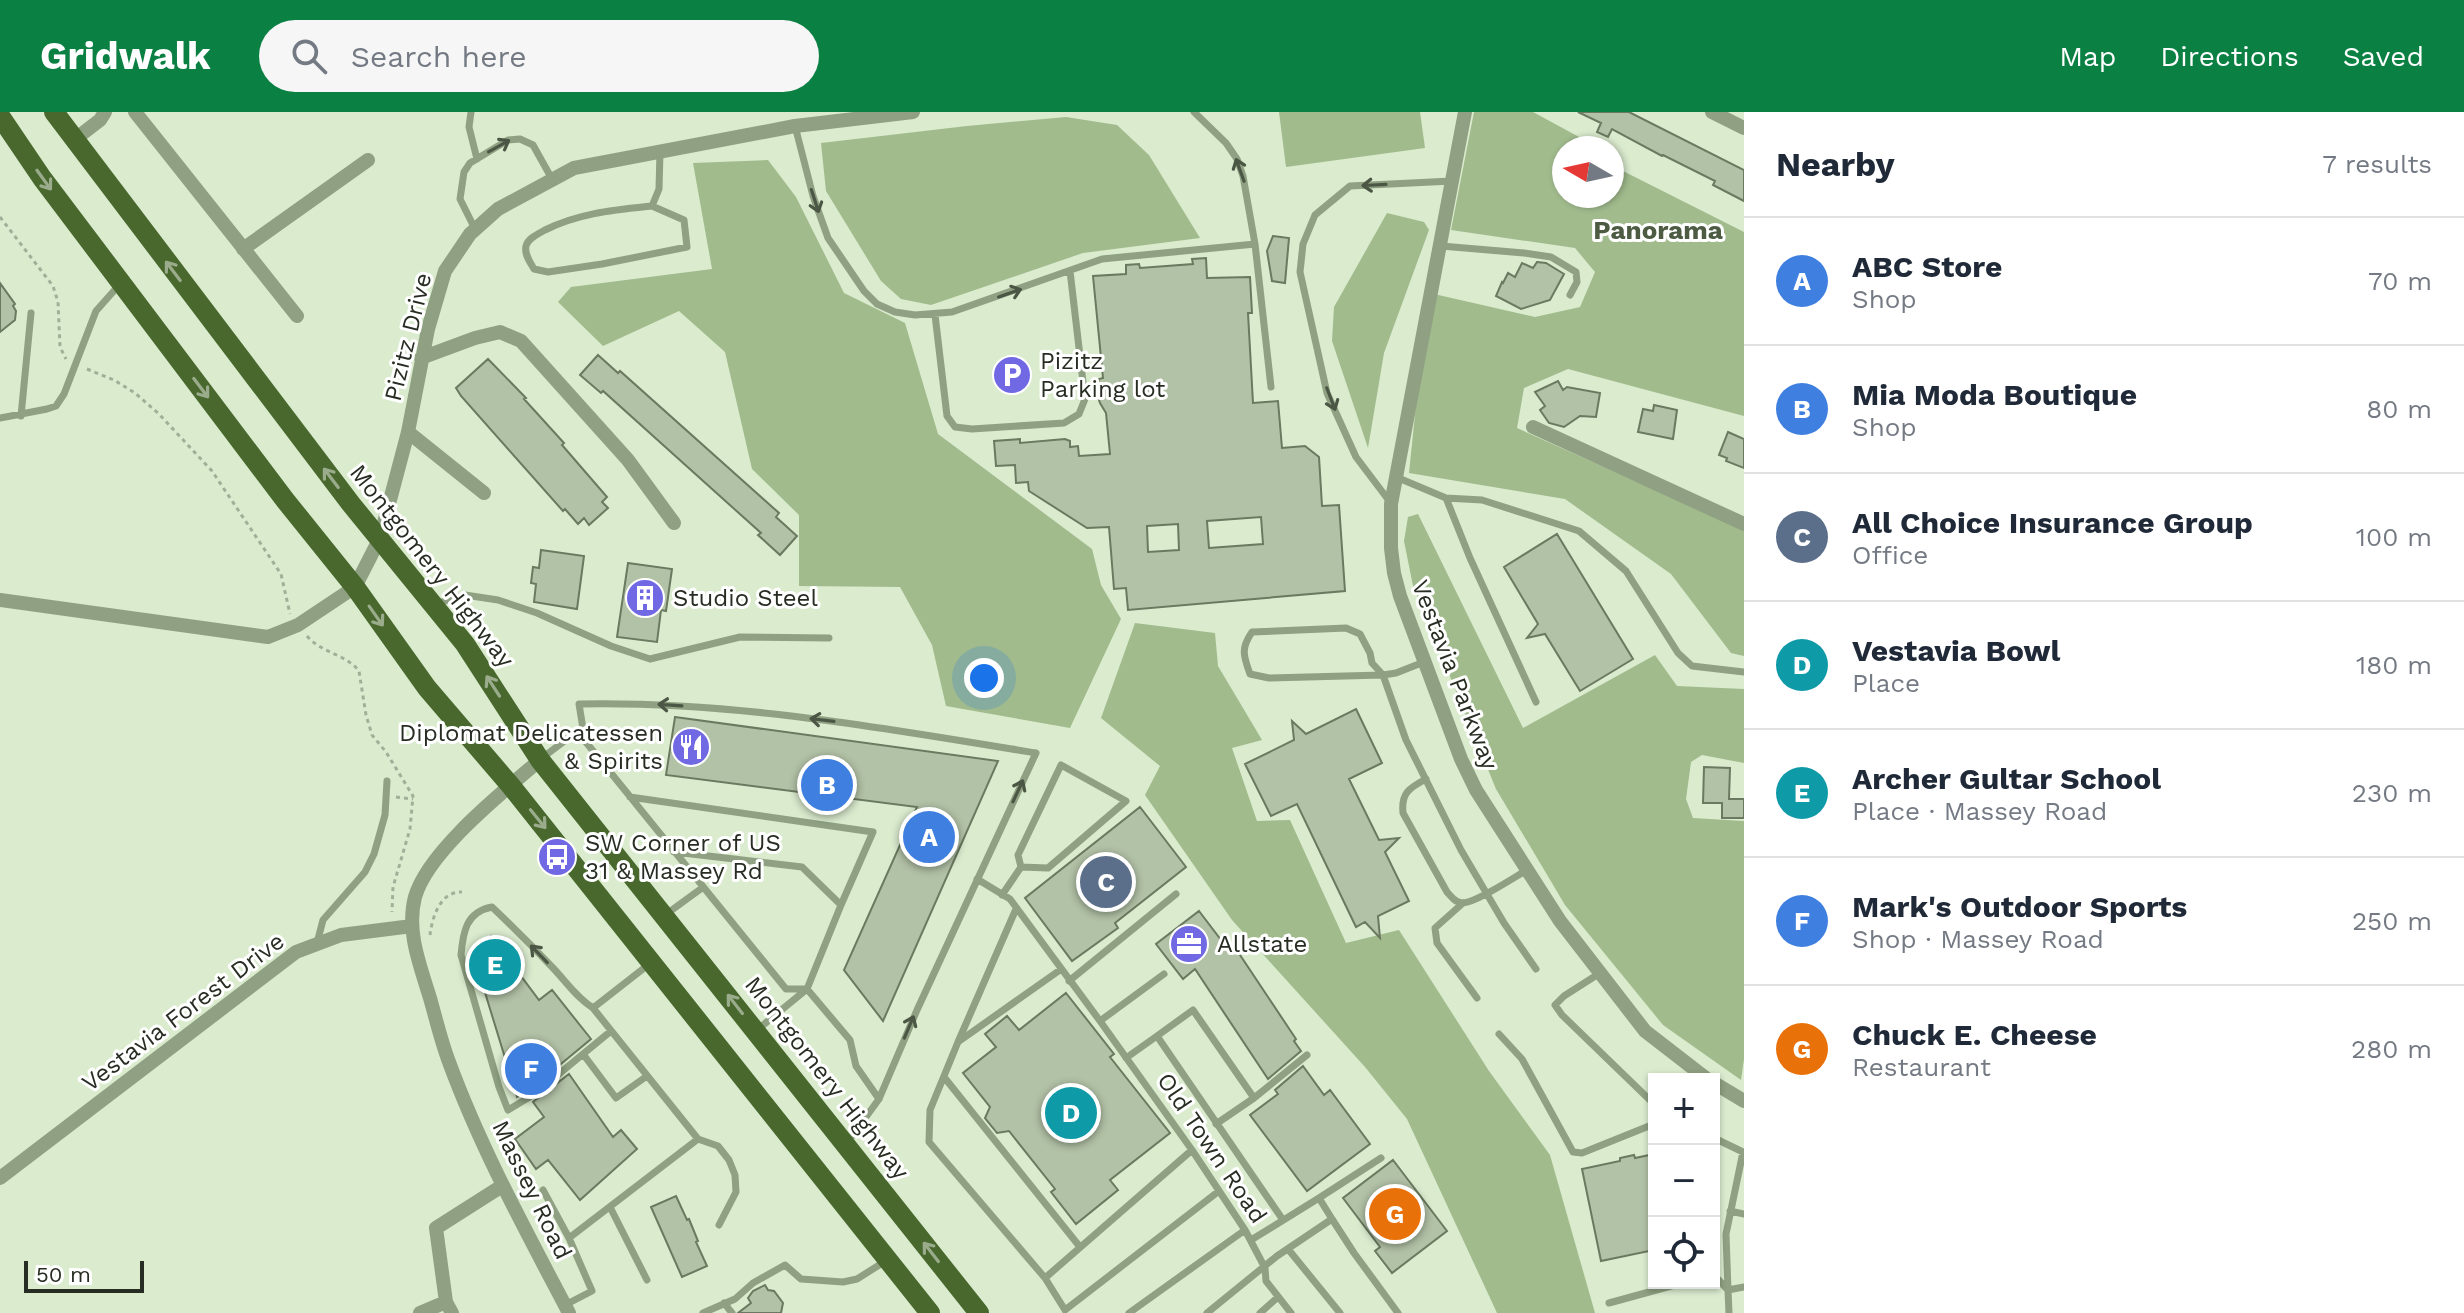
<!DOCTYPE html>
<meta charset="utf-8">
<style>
:root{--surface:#fff;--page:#f6f6f7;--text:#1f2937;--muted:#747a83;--line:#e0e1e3;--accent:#0b8043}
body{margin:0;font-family:"Work Sans",sans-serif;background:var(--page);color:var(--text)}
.controls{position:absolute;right:24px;bottom:24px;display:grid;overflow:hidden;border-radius:0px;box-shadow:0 2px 6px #0004}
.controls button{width:72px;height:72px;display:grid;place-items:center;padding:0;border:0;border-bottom:2px solid var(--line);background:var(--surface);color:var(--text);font:40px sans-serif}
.compass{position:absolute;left:1552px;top:24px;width:72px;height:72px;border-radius:50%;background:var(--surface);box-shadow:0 2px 6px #0004;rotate:279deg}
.scale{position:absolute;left:24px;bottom:20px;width:120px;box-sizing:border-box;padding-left:8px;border:4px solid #272d22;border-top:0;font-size:22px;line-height:28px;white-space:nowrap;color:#272d22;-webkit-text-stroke:6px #fff;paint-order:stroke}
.you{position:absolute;left:984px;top:566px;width:28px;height:28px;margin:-20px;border:6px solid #fff;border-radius:50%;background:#1a73e8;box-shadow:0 0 0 12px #1a73e833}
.badge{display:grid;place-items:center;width:52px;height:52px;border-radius:50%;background:var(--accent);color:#fff;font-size:26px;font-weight:700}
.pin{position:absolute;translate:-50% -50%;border:4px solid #fff;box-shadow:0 2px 8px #0006}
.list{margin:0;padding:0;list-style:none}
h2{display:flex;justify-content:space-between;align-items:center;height:104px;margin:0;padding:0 32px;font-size:34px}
h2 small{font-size:26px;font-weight:400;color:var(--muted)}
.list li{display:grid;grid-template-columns:52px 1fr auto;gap:24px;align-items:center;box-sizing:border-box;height:128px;padding:0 32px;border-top:2px solid var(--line)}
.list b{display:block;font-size:30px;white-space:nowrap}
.list p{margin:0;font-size:26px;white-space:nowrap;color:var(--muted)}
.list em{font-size:26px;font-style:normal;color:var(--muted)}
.icon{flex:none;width:44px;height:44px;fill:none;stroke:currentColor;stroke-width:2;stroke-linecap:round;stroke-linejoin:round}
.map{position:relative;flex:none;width:1744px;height:1201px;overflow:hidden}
header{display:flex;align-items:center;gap:48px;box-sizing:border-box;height:112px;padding:0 40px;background:var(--accent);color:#fff}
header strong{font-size:38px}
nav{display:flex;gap:44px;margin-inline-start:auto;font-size:28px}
.search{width:560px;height:72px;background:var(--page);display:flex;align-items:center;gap:20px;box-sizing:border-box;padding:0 28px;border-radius:44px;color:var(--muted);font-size:30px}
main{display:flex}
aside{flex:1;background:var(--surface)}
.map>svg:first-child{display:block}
.green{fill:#a1bb8d}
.building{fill:#b2c2a6;stroke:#6a795f;stroke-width:2;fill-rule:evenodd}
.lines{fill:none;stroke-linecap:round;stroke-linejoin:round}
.path{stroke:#a2af98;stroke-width:3;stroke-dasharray:4 4;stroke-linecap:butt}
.service{stroke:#8fa182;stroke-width:7}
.minor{stroke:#8fa182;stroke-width:14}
.primary{stroke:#49682e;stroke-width:20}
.oneway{stroke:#4b5644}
.oneway2{stroke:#9bac8c}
.labels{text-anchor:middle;stroke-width:6;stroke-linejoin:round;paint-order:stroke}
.street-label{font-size:24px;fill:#272d22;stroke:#fff}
.poi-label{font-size:24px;fill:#272d22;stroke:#fff;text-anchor:start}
.neighbourhood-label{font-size:26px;font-weight:bold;fill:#4d5b43;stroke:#fff}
</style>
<header>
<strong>Gridwalk</strong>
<div class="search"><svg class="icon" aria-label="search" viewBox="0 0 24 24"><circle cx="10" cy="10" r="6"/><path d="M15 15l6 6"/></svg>Search here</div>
<nav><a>Map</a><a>Directions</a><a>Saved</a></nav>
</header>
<main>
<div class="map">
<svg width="1744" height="1201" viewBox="0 0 1744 1201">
<rect width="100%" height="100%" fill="#daebce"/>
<path class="green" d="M1279 0H1420L1425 36 1286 55Z
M1474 0H1533L1581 26 1578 36H1564V84H1591L1597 87 1599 84H1612V68L1621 58 1744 120V304L1568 257 1524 276 1517 316 1744 418V544L1731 541 1671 462 1565 387 1409 361 1416 293 1434 182 1535 205 1580 195 1595 160 1575 136 1451 118Z
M1066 5 1117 13 1149 43 1200 126 1083 141 931 193 901 187 881 169 826 79 821 31 967 14Z
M768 48 796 85 844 181 905 211 938 322 1092 437 1101 473 1121 507 1070 616 946 594 932 533 900 475 799 474V403L752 357 725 240 679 199 603 234 558 190 571 175 712 157 693 51Z
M1387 101 1424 110 1429 118 1384 241 1368 336 1332 229 1334 195Z
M1418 402 1523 616 1655 543 1677 574 1744 577V651L1702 643 1691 650 1686 687 1693 706 1744 709V947L1741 968 1663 913 1565 793 1496 677 1413 474 1404 429 1408 405Z
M1135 511 1215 521 1218 554 1262 628 1232 636 1257 709 1290 708 1346 831 1399 818 1489 959 1550 1043 1595 1201H1497L1407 1007 1365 955 1232 808 1145 683 1160 654 1101 606Z"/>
<path class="building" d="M1578 0H1629L1744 58V89L1713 73 1715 69 1663 43 1662 44 1612 17 1608 25 1597 20 1601 11Z
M1273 124 1289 126 1285 171 1272 169 1267 139Z
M1206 146 1207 166 1250 165 1252 201H1248L1253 291 1278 289 1282 336 1305 334 1319 345 1322 394 1339 393 1345 479 1128 498 1126 476 1114 477 1109 415 1087 416 1029 379 1028 370 1016 371 1015 353 996 354 994 329 1020 327V331L1065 327 1070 329V335L1078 334 1079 344 1110 342 1106 301 1100 291 1096 279 1099 267 1103 266 1093 164 1126 162V153L1139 152 1140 156 1193 152 1192 147ZM1261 405 1263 432 1209 436 1207 409ZM1178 412 1179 438 1148 440 1147 414Z
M1537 150 1546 151 1564 162 1550 188 1521 197 1496 184 1502 170 1503 171 1508 161 1515 165 1522 151 1533 156Z
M0 171 15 192 13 194 16 199 15 208 0 220Z
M598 243 618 261 620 259 779 401 776 405 797 424 780 443 758 423 761 421 603 279 601 281 580 263Z
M488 247 526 286 524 287 564 331 562 333 607 385 602 390 608 396 589 413 584 406 578 412 565 397 563 399 461 284 456 276Z
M1558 269 1563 278 1567 275 1600 281 1596 305 1580 304 1564 315 1549 311 1540 298 1545 294 1535 280Z
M1654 293 1677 298 1673 327 1638 320 1643 297 1653 299Z
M1728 320 1744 327V356L1726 349 1727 346 1719 343Z
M1557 422 1633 547 1580 579 1545 522 1527 526 1538 512 1504 455Z
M541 438 584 444 577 497 534 490 536 472 531 471 533 455 539 456Z
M628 451 672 457 666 499 661 498 657 530 617 525Z
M1356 597 1382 651 1349 667 1379 728 1399 726 1385 740 1409 789 1378 804 1380 826 1365 810 1356 815 1297 692 1271 704 1245 652 1294 628 1292 609 1306 622Z
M675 605 998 649 883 909 844 858 917 695 666 663Z
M1704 655 1730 656 1729 687H1744V706H1722V691H1703Z
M1140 695 1186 755 1115 811 1118 816 1072 849 1025 786Z
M1199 799 1231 841 1236 837 1296 927 1294 929 1301 939 1268 967 1195 857 1183 867 1156 832Z
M491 824 539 888 552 878 591 927 532 976 517 985 472 838Z
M1066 881 1114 942 1110 945 1170 1021 1110 1068 1118 1078 1076 1112 1051 1080 1055 1077 1009 1019 997 1021 985 1006 990 995 963 961 996 935 985 922 1007 904 1019 918Z
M1303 954 1324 983 1330 978 1370 1032 1307 1079 1250 1003 1278 982 1275 978Z
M569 962 613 1025 621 1018 637 1037 580 1088 548 1048 536 1057 515 1027 544 1005 533 990Z
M1654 1042V1138L1601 1149 1582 1057 1620 1049V1046L1634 1043 1635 1046Z
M1393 1048 1447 1119 1392 1161 1375 1139 1380 1135 1343 1086Z
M676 1084 687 1108 689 1107 698 1129 696 1130 707 1154 682 1165 651 1095Z
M765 1173 768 1178 774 1179 783 1191 781 1201H738L751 1191 748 1186 753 1179Z"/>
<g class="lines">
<path class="path" d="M0 105 53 174 58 190 60 235 66 247
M87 257 114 268 135 281 159 302 212 359 281 462 290 502
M307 524C321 541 346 542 359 559L366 603 372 623 386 640 413 684 410 717 393 775 392 800
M396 685 413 687
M430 823C432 806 440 779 462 780"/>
<path class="service" d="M471 0 469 15 477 47
M1194 0 1226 31 1237 47 1243 64 1255 132 1271 275
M795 14 813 84 828 126 864 179 877 192 895 200 915 203 952 200 1102 147 1255 132
M652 94 684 108 687 135 602 152 548 160 534 157C530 150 524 142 526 134 528 126 538 122 545 118 579 101 614 98 652 94L659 77 660 40
M475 117 460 87 464 60 470 51 508 28 520 27 533 33 552 67
M1441 134 1524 141 1551 145 1576 160 1577 170 1570 183
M935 203 947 304 955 315 972 317 1064 311 1079 302 1085 287 1070 159
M21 304 31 201
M0 306 47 297 56 294 64 282 96 199 120 172
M1396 365 1446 386 1470 446 1536 590
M1446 386 1482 388 1579 419 1626 459 1678 541 1692 554 1744 560
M1390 390 1356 345 1327 281 1300 160 1303 132 1315 103 1350 74 1452 69
M435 492 465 483 498 488 537 501 611 534 650 547 740 525 829 526
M1424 550 1396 561 1383 563 1372 551 1370 541 1360 522 1346 516 1252 520C1241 536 1243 543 1250 562L1269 566 1383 563 1406 628 1461 738 1504 811 1536 857
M542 646 583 615
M1426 667C1409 676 1401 681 1403 701L1447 780C1451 784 1455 791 1463 791 1477 790 1513 766 1527 758
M630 685 873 720 841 793
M674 740 802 755 841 793 807 877 757 918
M977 767 1010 787 1100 909 1192 1038 1245 1118 1265 1156 1266 1169 1291 1201
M1002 783 1021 755 1048 756 1126 689 1061 653 1018 743 1021 755
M1463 791 1435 816 1437 831 1477 886
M1016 797 958 930 1060 858
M665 803 702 776
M317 831 323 808 365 760 374 742 385 703 387 669
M1600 861 1564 884 1555 893 1562 903 1654 992
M1069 869 1176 782
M593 896 648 853
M1100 909 1164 862
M611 919 583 942 616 986 647 964
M1499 922 1522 947 1573 1040 1582 1041 1654 1012
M1157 924 1193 898 1254 986 1216 1012
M958 930 930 998 929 1030 1045 1166 1192 1038
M583 942 536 981 508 998 499 975 461 843C463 820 466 800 492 795 513 815 534 836 554 857 567 871 577 886 593 896L698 1027 718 1034 729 1048 735 1063 736 1080 719 1113
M1126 946 1157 924 1283 1108
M944 965 1080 1135
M1254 986 1307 943
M1714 1026 1743 1040 1726 1122 1728 1178
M847 1031 879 987 917 898 1036 641C885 616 733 589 579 592L585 629 786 877H807L850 928 856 954 879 987
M543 1078 569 1126
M1319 1086 1381 1046
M610 1095 647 1168
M1730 1099 1744 1102
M1251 1128 1319 1086 1332 1107
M1288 1137 1340 1201
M1714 1163 1728 1178
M1045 1166 1065 1198 1219 1079
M724 1191 732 1201
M1609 1191 1682 1171
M565 1193 592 1179 569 1126 698 1027
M703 1201 735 1187 753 1171 785 1153 801 1167 843 1170 857 1167 884 1150
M1129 1201 1245 1118
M1207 1201 1277 1144 1332 1107 1354 1141 1398 1201
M1260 1201 1278 1185
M1729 1201 1728 1178 1744 1175"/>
<path class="minor" d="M135 0 297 204
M1465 0 1391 392V436L1394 461 1400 484 1461 647 1476 678 1560 809 1645 919 1707 967
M1712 0 1744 16
M74 28 100 8 105 0
M243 137 368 48
M421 246 475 226 500 220 521 229 628 348 674 411
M1533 315 1744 412
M408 320 484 381
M0 488 268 525 298 513 355 475 380 426 408 320 428 217 445 159 470 122 498 97 574 56 795 14 913 0
M540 648C504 679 428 739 415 785 406 819 420 853 430 886 436 907 441 929 449 950 481 1037 526 1119 569 1201
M1714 971 1744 989
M0 1066 296 840 341 823 412 814
M420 1201 446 1190
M452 1201 446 1190 436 1116 502 1074"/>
<path class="primary" d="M54 0 351 392 465 532 540 648 979 1201
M0 4 42 66 285 388 355 475 427 576 511 674 930 1201"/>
</g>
<defs><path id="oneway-shaft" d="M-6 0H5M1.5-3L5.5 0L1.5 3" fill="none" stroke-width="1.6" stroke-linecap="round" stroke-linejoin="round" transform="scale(2)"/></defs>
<g class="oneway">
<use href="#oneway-shaft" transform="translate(499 34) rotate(-29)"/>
<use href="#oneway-shaft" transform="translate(1240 58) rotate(-110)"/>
<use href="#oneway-shaft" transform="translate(1374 73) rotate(177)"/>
<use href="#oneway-shaft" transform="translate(815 89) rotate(72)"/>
<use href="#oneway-shaft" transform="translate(1010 181) rotate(-19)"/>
<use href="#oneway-shaft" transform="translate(1331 287) rotate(69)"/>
<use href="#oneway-shaft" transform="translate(670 593) rotate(-176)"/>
<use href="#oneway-shaft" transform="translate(822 608) rotate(-173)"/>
<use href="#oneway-shaft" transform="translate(1018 679) rotate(-65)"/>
<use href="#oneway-shaft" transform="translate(539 842) rotate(-134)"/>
<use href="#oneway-shaft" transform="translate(909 915) rotate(-67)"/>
</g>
<g class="oneway2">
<use href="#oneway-shaft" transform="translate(44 68) rotate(54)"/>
<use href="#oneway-shaft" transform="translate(173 159) rotate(-127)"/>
<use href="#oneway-shaft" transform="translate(201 276) rotate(53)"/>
<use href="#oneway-shaft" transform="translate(331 366) rotate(-127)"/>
<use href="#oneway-shaft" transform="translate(376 504) rotate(55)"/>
<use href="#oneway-shaft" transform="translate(493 574) rotate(-123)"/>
<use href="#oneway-shaft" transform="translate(538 707) rotate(51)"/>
<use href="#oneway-shaft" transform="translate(735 892) rotate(-128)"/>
<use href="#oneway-shaft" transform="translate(931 1140) rotate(-128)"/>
</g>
<defs>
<g id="parking-disc" transform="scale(2)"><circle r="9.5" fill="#7169e4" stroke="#fff"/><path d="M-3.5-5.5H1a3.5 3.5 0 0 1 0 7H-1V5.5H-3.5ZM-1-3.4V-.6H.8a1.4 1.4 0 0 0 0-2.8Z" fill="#fff"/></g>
<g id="building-disc" transform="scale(2)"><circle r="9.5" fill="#7169e4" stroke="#fff"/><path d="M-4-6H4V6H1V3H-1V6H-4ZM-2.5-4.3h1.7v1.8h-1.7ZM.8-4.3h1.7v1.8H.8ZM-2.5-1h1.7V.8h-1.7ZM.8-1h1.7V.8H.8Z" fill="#fff"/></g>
<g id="restaurant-disc" transform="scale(2)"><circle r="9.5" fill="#7169e4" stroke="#fff"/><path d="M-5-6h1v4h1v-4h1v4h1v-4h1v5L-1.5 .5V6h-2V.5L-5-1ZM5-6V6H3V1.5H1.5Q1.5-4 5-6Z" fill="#fff"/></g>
<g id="bus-disc" transform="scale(2)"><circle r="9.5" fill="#7169e4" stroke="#fff"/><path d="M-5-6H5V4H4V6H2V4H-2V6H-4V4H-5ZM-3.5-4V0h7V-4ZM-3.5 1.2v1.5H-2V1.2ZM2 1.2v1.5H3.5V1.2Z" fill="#fff"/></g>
<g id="office-disc" transform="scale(2)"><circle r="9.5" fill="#7169e4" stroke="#fff"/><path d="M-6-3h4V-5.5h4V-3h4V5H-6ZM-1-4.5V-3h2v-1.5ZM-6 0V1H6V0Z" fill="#fff"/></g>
</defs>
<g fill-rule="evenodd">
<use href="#parking-disc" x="1012" y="263"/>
<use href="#building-disc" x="645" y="486"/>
<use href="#restaurant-disc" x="691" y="635"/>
<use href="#bus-disc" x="557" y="745"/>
<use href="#office-disc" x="1189" y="832"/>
</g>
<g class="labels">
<g class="street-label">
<text transform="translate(408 225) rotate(-76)" y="8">Pizitz Drive</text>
<text transform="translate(432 454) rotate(52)" y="8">Montgomery Highway</text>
<text transform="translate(1455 563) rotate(69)" y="8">Vestavia Parkway</text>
<text transform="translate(183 900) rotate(-37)" y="8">Vestavia Forest Drive</text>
<text transform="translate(827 966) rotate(52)" y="8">Montgomery Highway</text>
<text transform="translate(1212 1036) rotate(56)" y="8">Old Town Road</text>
<text transform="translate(532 1078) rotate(64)" y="8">Massey Road</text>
</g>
<g class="poi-label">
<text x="1040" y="257">Pizitz<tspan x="1040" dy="28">Parking lot</tspan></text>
<text x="673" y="494">Studio Steel</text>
<text x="663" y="629" text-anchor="end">Diplomat Delicatessen<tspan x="663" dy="28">&amp; Spirits</tspan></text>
<text x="585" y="739">SW Corner of US<tspan x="585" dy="28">31 &amp; Massey Rd</tspan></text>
<text x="1217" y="840">Allstate</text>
</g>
<g class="neighbourhood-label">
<text x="1658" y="127">Panorama</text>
</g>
</g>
</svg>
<div class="controls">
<button>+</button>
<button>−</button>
<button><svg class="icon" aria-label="locate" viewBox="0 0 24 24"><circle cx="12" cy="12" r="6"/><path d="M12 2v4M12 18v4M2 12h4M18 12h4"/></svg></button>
</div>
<svg class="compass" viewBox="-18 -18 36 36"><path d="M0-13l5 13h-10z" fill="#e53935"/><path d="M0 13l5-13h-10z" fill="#747a83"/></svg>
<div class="scale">50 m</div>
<div class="you"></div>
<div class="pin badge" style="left:929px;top:725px;background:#3f7fe0">A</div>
<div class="pin badge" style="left:827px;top:673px;background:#3f7fe0">B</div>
<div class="pin badge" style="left:1106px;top:770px;background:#5c6f8a">C</div>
<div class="pin badge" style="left:1071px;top:1001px;background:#0f9aa8">D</div>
<div class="pin badge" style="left:495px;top:853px;background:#0f9aa8">E</div>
<div class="pin badge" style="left:531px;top:957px;background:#3f7fe0">F</div>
<div class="pin badge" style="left:1395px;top:1102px;background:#e8710a">G</div>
</div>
<aside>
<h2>Nearby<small>7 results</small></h2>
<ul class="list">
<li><span class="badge" style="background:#3f7fe0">A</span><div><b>ABC Store</b><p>Shop</p></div><em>70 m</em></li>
<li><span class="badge" style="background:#3f7fe0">B</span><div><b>Mia Moda Boutique</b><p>Shop</p></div><em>80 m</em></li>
<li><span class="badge" style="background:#5c6f8a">C</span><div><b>All Choice Insurance Group</b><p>Office</p></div><em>100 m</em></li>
<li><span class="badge" style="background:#0f9aa8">D</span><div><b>Vestavia Bowl</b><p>Place</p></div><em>180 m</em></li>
<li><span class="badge" style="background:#0f9aa8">E</span><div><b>Archer Gultar School</b><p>Place · Massey Road</p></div><em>230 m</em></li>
<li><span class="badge" style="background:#3f7fe0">F</span><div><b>Mark's Outdoor Sports</b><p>Shop · Massey Road</p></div><em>250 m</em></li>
<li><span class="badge" style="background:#e8710a">G</span><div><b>Chuck E. Cheese</b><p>Restaurant</p></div><em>280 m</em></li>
</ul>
</aside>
</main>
